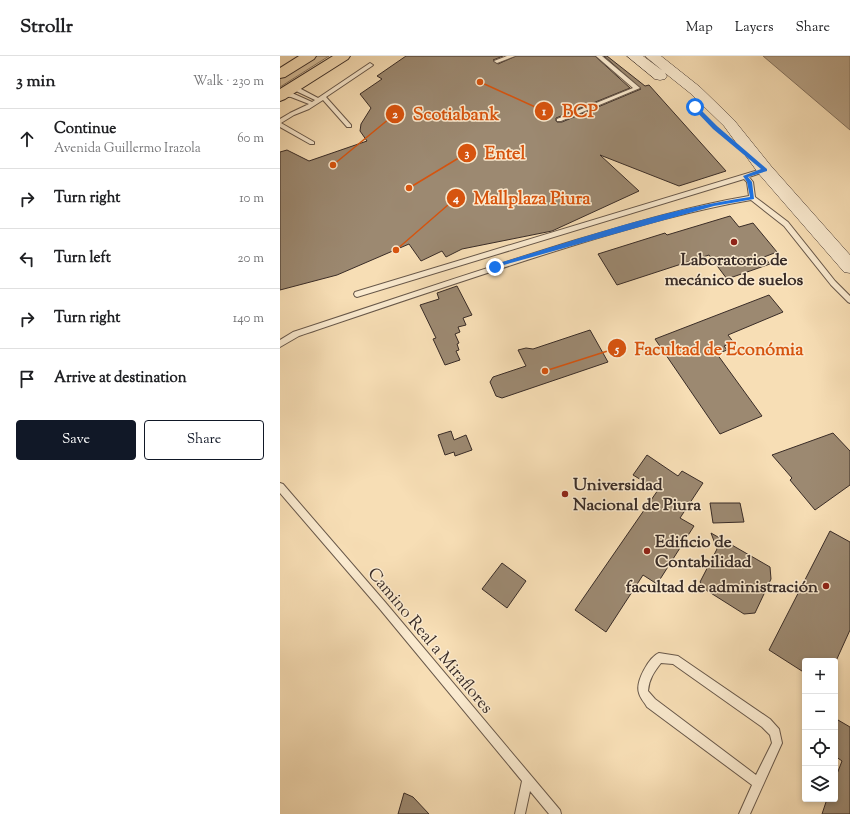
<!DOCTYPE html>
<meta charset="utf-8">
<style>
:root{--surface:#fff;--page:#f6f6f6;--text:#202124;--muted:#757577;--line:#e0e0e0;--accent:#111827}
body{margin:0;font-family:"Sorts Mill Goudy",serif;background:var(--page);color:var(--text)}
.controls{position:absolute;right:12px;bottom:12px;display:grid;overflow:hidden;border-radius:4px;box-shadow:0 2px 6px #0003}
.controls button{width:36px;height:36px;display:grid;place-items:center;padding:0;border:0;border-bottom:1px solid var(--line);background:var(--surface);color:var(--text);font:20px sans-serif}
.stop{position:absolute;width:12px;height:12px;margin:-9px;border:3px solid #1a73e8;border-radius:50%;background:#fff}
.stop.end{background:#1a73e8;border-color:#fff;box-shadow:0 1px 4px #0008}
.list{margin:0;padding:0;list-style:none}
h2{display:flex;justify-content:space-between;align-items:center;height:52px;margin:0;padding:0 16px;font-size:17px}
h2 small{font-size:13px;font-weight:400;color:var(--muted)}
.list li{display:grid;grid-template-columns:26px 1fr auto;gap:12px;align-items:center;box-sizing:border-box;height:60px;padding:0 16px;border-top:1px solid var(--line)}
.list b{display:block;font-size:15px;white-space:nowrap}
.list p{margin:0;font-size:13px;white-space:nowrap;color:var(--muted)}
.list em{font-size:13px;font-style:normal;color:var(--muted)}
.actions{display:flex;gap:8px;padding:12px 16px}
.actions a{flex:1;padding:9px 0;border:1px solid var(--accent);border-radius:4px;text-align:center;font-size:14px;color:var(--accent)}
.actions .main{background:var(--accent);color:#fff}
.icon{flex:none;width:22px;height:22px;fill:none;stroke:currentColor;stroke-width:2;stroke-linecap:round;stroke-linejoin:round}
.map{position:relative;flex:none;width:570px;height:758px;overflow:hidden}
header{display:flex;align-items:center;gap:24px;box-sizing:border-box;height:56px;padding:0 20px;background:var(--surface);border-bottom:1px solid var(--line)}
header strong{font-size:19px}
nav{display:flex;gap:22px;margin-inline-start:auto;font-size:14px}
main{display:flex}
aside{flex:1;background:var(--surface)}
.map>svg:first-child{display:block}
.green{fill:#d7c09d;stroke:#887662}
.water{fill:#b6a185;stroke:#84725f}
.building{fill:#9c8971;stroke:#392c27}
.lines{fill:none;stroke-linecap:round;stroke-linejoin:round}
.lane-casing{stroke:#68584a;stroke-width:2}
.secondary-casing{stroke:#392c27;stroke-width:1}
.highway-casing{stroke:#392c27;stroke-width:2}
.lane{fill:#faeacf;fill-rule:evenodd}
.secondary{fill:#faeacf;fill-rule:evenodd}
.highway{fill:#f7deb5;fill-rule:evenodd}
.route{fill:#1a73e8}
.poi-dot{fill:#8f2418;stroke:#faeacf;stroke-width:1.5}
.labels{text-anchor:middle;stroke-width:3;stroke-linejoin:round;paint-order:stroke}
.poi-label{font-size:17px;font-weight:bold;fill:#392c27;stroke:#faeacf;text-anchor:start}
.street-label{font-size:17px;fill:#392c27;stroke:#faeacf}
.leader{fill:none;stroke:#d6540f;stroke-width:1.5}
.callout-dot{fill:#d6540f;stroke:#faeacf;stroke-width:1.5}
.mark-label{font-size:12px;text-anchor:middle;font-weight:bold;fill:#fff}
.callout-label{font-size:18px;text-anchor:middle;font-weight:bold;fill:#d6540f;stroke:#faeacf;stroke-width:3;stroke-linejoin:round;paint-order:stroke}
</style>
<header>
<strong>Strollr</strong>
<nav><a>Map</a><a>Layers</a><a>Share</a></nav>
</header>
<main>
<aside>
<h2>3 min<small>Walk · 230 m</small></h2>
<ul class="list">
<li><svg class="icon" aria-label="ahead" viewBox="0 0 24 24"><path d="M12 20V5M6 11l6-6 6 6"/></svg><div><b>Continue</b><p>Avenida Guillermo Irazola</p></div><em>60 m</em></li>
<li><svg class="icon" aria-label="right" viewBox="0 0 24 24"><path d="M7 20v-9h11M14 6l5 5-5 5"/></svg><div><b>Turn right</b></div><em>10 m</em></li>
<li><svg class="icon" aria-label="left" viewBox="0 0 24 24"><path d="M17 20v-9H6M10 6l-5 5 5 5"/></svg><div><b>Turn left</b></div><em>20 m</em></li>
<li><svg class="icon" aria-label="right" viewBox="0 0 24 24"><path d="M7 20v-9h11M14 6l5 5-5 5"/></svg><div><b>Turn right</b></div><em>140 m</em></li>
<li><svg class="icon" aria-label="arrive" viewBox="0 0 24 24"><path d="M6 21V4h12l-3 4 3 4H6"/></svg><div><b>Arrive at destination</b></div></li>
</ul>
<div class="actions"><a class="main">Save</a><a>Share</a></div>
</aside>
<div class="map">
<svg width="570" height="758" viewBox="0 0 570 758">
<rect width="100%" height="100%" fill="#f7deb5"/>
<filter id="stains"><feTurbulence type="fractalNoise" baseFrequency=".005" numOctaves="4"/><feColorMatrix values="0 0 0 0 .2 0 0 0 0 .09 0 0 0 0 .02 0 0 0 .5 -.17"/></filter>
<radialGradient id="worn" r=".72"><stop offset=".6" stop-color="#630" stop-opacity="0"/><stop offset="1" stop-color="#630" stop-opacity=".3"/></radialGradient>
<path class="green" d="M34 0H49L0 31V22Z"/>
<path class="water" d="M483 0H570V74Z"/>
<path class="building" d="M126 0H223L213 4 218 8 236 0H315L350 32 276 62V65L277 66H282L361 33 324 0H327L365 30 369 29 446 115 399 130 320 99 359 135 272 175 182 193 166 201 162 195 141 205 129 188 57 219 0 234V96L7 94 29 105 87 85 80 75 81 68 91 52 80 38 102 23 97 20Z
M450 160 459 171 473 167 497 196 484 201 490 208 447 223 429 199 337 229 318 198 385 177 387 179Z
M177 230 192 259 183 262 186 269 178 271 180 276 175 278 179 287 177 288 179 294 176 295 180 304 165 309 153 283 156 282 140 249 159 243 157 237Z
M489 239 503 256 448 279 454 287 444 290 447 294 437 298 482 360 440 378 375 283Z
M310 274 328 306 222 342 216 340 210 326 213 321 246 310 238 294 246 292 253 293Z
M171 375 174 384 186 379 192 394 175 400 174 396 165 399 158 379Z
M553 377 570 395V429L535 454 510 424 512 422 492 399Z
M367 399 398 420 402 415 423 427 400 462 414 470 377 528 363 519 326 576 295 554 378 434 353 419Z
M430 447H460L464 466 433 467Z
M550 475 570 486V574L556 605H525V617L489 594Z
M431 477 490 511 491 523 475 557 464 558 426 534 420 526 437 493Z
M222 507 246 525 227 552 202 533Z
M558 664 570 671V758H542L547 743H555V723L562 705 555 700V672Z
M124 737 133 741 149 758H118Z"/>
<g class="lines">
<g class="lane-casing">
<path id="lane" d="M227 0H235L217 7 214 5Z
M316 0H322L360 32 281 65H277V63L353 32Z
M90 7 93 9 92 10 46 41 71 69V71H67L43 44 29 53 14 59 1 67 34 86V88H30L0 71V63L10 57 29 48 11 41 0 40V38L12 37 32 46 35 44 16 35 15 29H19L21 33 38 42Z
M485 112 488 114 487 115 469 121 473 126 475 141 508 166 555 225 570 240V247L568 246 551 229 504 170 471 144C412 154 355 171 298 188 204 217 111 249 19 280L0 291V284L13 276C107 245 201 213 296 184 353 167 410 150 469 140L467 126 464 123 77 241 75 240 74 238 75 236Z
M0 427 3 428 105 546 280 754 281 758H269L250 735 245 758H235L242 725 99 552 0 437Z
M379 597 398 600 490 663 499 673 502 687 470 758H459L472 729 367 651C365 647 360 642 359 637 355 626 369 601 379 597ZM381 607 393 608 482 671 490 679 492 687 476 719 375 643 368 635C369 623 374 616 381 607Z"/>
</g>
<g class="secondary-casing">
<path id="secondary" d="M347 0H363L383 15 365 0H381L420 31 454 64 491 110 570 199V217L564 216 479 118 444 70 410 37 385 17 387 20 385 23 380 24 375 23Z"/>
</g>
<g class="highway-casing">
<path id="highway" d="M19 0H36L34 3 5 21 0 22V12Z
M53 0H70L68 3 5 43 0 45V33Z"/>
</g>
<use href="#lane" class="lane"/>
<use href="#secondary" class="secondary"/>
<use href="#highway" class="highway"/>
</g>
<path class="route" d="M413 50H417L437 70 487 113V115L468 121 472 126 474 143 434 150 213 212V209C297 184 383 153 470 141L467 126 463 120 481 113 433 73 413 52Z"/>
<g class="poi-dot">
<circle cx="454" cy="186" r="4"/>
<circle cx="285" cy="438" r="4"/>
<circle cx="367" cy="495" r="4"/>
<circle cx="546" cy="530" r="4"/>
</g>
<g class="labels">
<g class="poi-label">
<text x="454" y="209" text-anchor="middle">Laboratorio de<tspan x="454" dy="20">mecánico de suelos</tspan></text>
<text x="293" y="434">Universidad<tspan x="293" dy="20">Nacional de Piura</tspan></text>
<text x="375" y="491">Edificio de<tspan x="375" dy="20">Contabilidad</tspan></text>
<text x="538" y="536" text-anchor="end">facultad de administración</text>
</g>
<g class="street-label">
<text transform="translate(151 584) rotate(50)" y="6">Camino Real a Miraflores</text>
</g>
</g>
<path class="leader" d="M200 26L264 55M53 109L115 58M129 132L187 97M116 194L176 142M265 315L337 292"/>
<g class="callout-dot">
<circle cx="200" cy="26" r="4"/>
<circle cx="53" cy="109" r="4"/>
<circle cx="129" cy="132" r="4"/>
<circle cx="116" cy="194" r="4"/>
<circle cx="265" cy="315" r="4"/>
<circle cx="264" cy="55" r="10"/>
<circle cx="115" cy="58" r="10"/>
<circle cx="187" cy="97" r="10"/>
<circle cx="176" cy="142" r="10"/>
<circle cx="337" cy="292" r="10"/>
</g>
<g class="mark-label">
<text x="264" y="59">1</text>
<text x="115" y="62">2</text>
<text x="187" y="101">3</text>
<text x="176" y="146">4</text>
<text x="337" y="297">5</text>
</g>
<g class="callout-label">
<text x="300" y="61">BCP</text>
<text x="176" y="64">Scotiabank</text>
<text x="225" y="103">Entel</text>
<text x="252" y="148">Mallplaza Piura</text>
<text x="439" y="299">Facultad de Económia</text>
</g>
<rect width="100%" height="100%" filter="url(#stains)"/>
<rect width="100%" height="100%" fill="url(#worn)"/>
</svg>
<div class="controls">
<button>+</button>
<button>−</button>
<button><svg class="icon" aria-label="locate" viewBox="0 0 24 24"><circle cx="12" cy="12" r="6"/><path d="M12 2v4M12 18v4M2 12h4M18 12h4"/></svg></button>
<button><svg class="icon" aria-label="layers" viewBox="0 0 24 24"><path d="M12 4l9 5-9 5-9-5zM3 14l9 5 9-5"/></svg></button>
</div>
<div class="stop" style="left:415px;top:51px"></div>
<div class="stop end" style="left:215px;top:211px"></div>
</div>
</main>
